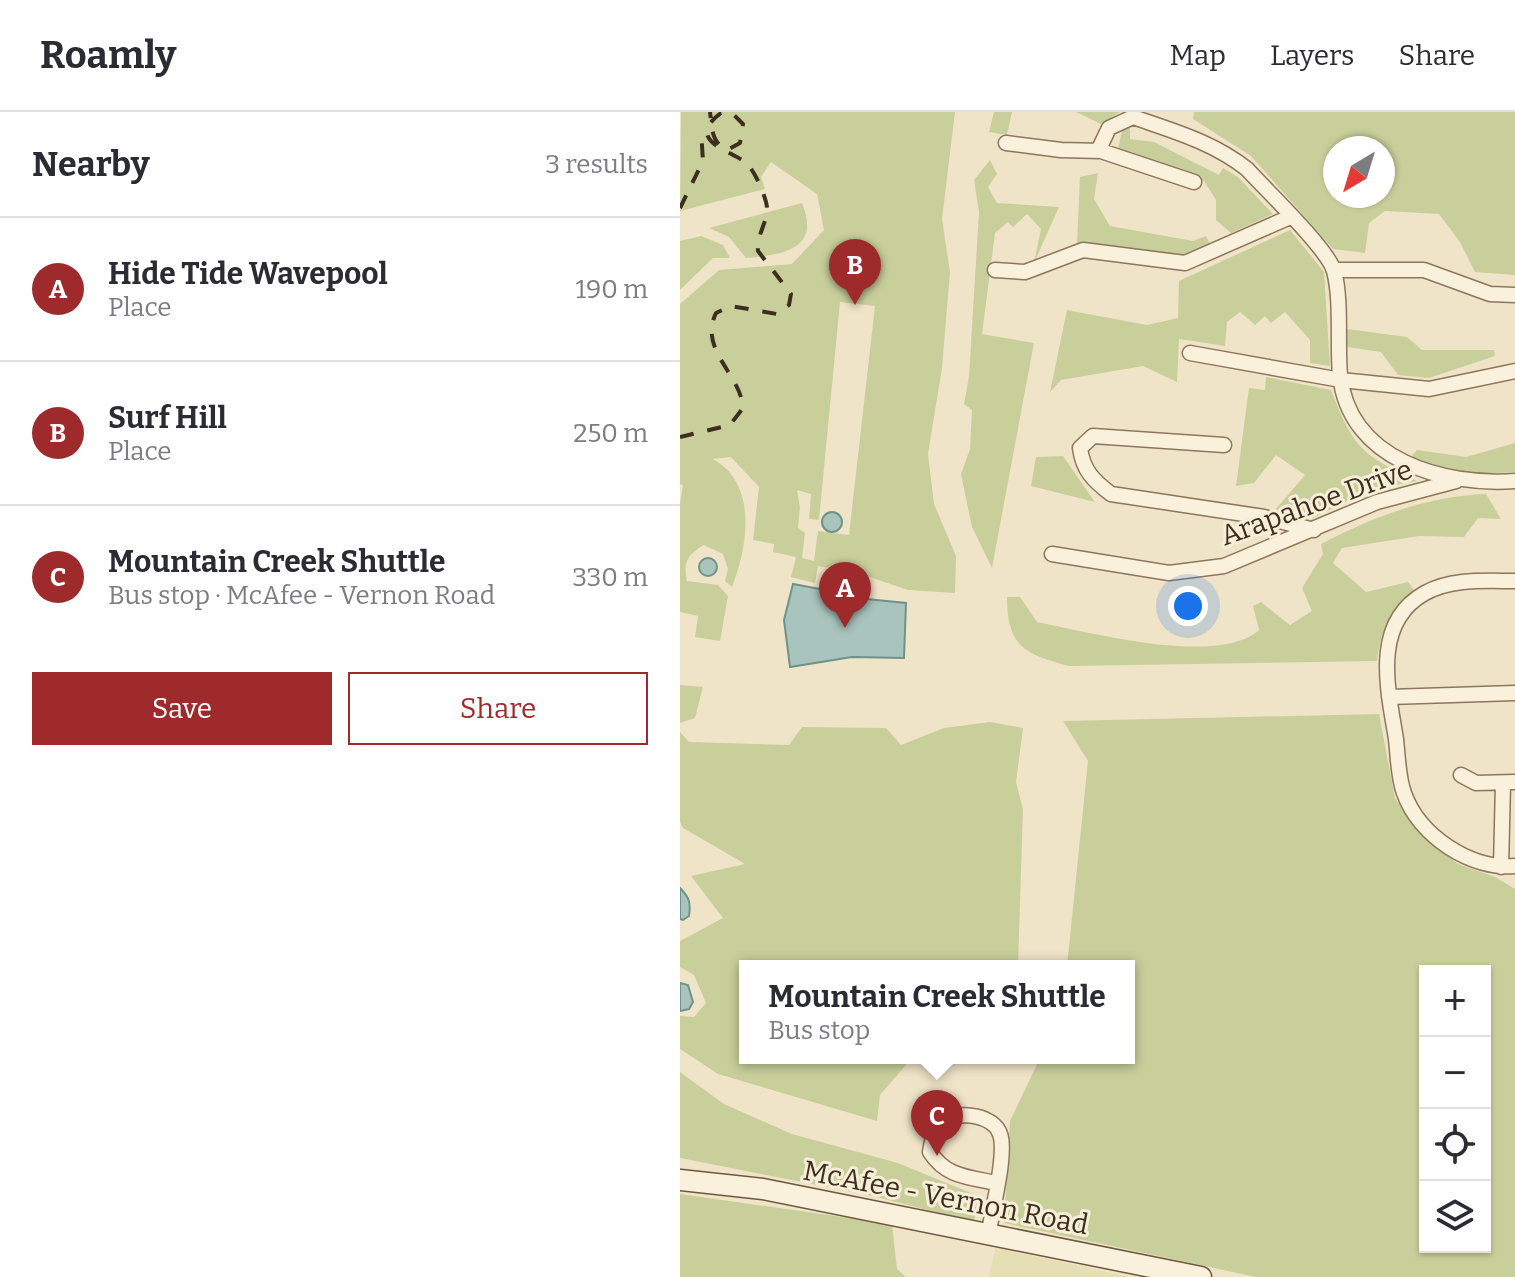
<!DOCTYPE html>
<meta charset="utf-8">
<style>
:root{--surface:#fff;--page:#f2f2f3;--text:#2b2b33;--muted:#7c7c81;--line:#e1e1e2;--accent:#9e2a2b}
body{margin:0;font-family:Bitter,serif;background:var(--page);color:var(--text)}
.controls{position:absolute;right:24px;bottom:24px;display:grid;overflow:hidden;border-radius:0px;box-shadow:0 2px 6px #0004}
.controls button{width:72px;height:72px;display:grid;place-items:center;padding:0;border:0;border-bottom:2px solid var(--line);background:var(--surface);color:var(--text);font:40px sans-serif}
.compass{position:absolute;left:643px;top:24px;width:72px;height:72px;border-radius:50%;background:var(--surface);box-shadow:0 2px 6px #0004;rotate:218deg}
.you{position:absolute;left:508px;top:494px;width:28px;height:28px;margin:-20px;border:6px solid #fff;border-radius:50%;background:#1a73e8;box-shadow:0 0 0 12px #1a73e833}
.badge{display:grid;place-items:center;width:52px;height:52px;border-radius:50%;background:var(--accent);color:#fff;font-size:26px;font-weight:700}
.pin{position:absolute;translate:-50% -66px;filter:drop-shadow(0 2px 4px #0008)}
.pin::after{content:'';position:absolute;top:42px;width:28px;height:24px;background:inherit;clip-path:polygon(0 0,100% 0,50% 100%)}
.popup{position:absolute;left:59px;top:848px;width:396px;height:104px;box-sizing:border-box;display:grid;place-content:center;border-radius:0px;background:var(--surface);filter:drop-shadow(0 2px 6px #0005);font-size:26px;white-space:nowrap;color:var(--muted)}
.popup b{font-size:30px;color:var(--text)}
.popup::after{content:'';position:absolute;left:50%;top:100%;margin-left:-16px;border:16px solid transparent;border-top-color:var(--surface)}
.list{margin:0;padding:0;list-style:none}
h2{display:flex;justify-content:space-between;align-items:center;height:104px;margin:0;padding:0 32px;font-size:34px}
h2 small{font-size:26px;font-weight:400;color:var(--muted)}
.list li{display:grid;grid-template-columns:52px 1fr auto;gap:24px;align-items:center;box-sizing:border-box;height:144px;padding:0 32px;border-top:2px solid var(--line)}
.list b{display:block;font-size:30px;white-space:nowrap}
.list p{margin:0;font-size:26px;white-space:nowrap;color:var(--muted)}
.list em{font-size:26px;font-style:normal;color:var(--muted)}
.actions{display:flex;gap:16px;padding:24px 32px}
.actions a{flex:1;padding:18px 0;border:2px solid var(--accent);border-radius:0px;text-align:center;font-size:28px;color:var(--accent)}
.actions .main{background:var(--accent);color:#fff}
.icon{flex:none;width:44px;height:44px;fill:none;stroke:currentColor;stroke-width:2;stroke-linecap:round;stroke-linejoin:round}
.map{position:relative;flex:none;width:835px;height:1165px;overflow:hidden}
header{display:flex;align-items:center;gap:48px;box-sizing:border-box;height:112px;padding:0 40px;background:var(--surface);border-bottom:2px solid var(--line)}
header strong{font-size:38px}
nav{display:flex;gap:44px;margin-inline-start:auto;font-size:28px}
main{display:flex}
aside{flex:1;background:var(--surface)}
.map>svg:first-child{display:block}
.farmland{fill:#e6deb5}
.green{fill:#c9cf9b;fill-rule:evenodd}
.water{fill:#a9c4bc;stroke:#6f938a;stroke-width:2}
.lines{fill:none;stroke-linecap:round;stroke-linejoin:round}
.street-casing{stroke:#8d765c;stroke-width:17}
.secondary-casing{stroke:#6f573f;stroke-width:23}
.street{stroke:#faf1dc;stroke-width:14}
.secondary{stroke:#faf1dc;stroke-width:20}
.rail{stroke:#3d2e20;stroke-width:4;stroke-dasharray:14 14;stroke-linecap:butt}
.labels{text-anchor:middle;stroke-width:6;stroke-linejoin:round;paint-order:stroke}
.street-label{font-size:28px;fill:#3d2e20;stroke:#f7eed8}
</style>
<header>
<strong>Roamly</strong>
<nav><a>Map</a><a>Layers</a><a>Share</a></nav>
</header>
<main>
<aside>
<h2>Nearby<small>3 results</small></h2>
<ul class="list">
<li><span class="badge">A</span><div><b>Hide Tide Wavepool</b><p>Place</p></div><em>190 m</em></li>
<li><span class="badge">B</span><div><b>Surf Hill</b><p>Place</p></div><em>250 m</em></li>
<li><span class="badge">C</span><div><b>Mountain Creek Shuttle</b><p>Bus stop · McAfee - Vernon Road</p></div><em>330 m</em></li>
</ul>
<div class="actions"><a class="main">Save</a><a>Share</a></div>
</aside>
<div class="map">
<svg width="835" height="1165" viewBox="0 0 835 1165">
<rect width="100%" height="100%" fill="#f0e4c8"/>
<path class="farmland" d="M316 1136 451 1165H308Z"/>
<path class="green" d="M1 0H275L262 107 270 160 262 256 248 342 254 392 276 444 275 481 228 478 175 460 138 454 135 471 111 465 116 445 93 440 94 432 73 428 79 375 51 345 33 347C78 372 68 434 52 475L45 469 48 457 43 442 24 433C7 443 3 450 7 469L38 473 48 484 40 529 15 525 18 504 0 500V391L3 373 0 372V192L39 158 112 152 144 118 137 82 91 50 81 65 85 77 0 99ZM160 190 195 194 169 423 138 419 134 449 122 446 125 421 118 416 120 395 117 378 131 382 129 407 139 408Z
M314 0H332L327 23 309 20Z
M396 0H440L421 12Z
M514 0H835V163L795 160 780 130 759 102 705 99 689 111 685 141 653 137 571 44 513 7ZM703 36V84H655V36Z
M450 16V27L474 30 539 63 543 56 558 65 593 102 551 121 536 108V88L524 69 438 37 442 19Z
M310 48 317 62 308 75 317 91 379 95 354 151 361 117 347 102 333 115 328 110 315 121 302 222 354 231 312 456 292 415 281 362 290 337 292 298 284 292 289 264 299 100 294 68Z
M418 61 414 87 430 114 513 129 526 124 530 132 501 144 397 133 400 65Z
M122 91C142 139 100 143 66 146L49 125 29 116Z
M610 118 644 160 650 254 630 251V228L605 200 591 211 585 204 575 213 560 200 547 210 545 234 499 227 497 270 463 254 381 268 370 280 387 198 467 213 498 206 499 169Z
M21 124 43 133 50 146H33L0 178V129Z
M667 217 727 225 742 238H814L815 244 749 266 718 263 701 240 667 235Z
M586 265 651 278C674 337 681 342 737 369L687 379 633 406 595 398 625 363 596 343 574 371 556 374 569 276 585 278Z
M835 331V360L776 363 731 345 737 338 786 345Z
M383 344 415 390 351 374 356 345Z
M806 382 821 407 798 406 784 425 739 424 662 436 653 451 686 480 728 470 734 478C711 499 701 517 697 549L389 554C345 542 327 535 327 485H340L357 510C409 520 538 555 579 518L573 494 581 490 610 513 632 499 622 476 643 442 641 432C693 405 747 384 806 382Z
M0 573 23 575 15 606 0 611Z
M699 602 715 686 741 723 778 752 815 765 835 777V1165H576L324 1111 330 1009 360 946H449V854H387L408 649 383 609ZM745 859H805V1135H745Z
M310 610 343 616 336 670 343 697 338 854H65V946H232L200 983 197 1009 38 962 0 937V904L14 905 26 891 14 863 0 855V829L43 806 11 764 65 752 3 716 0 710V620L9 630 109 633 122 615 206 616 221 633 264 616Z
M0 960 44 992 112 1022 218 1051 298 1084 294 1110 193 1084 0 1046Z
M0 1082 212 1112 217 1157 226 1165H0Z"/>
<path class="water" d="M142 410a10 10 0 1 1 20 0a10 10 0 1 1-20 0Z
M19 455a9 9 0 1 1 18 0a9 9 0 1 1-18 0Z
M159 465 165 472 174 470 175 482 166 485 226 491 224 546 172 545 110 555 104 508 113 472 161 481 154 473Z
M0 776C9 785 11 790 9 804L3 808 0 807Z
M0 871 8 873 13 890 9 897 0 899Z"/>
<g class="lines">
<g class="street-casing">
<path id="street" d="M326 31 381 38 421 39 514 70
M418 39 429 16 453 5C493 19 533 30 567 57 585 77 648 137 654 159 662 189 657 232 660 263 669 349 764 374 835 369
M315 158 345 160 403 138 505 151 610 105
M654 158H744L810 182 835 183
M510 241 661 268 749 277 835 259
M544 333 413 324 400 336C403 359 414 369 431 382L584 405 634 418
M372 442 489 461 544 454 697 390 776 369
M835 469C805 469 772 466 745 481 691 511 708 578 716 627 718 644 718 665 724 681 739 724 791 758 835 754
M709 585 835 581
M781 663 796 671 835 670
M821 755 823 671
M309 1120C312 1098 327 1041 320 1022 314 1004 281 998 266 1008 254 1015 252 1028 250 1040 266 1065 288 1065 316 1071"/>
</g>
<g class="secondary-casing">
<path id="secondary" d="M0 1068 83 1077 521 1165"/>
</g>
<use href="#street" class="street"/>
<use href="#secondary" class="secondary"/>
<path class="rail" d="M0 96 23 49 21 18
M0 325 50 313 63 296C61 262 18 238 36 201L51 194 97 202 109 193 111 182 78 139C76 121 91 107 86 90 83 79 75 59 66 51 53 39 3 29 41 1L53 2 63 12 60 31 47 38C31 31 32 15 30 0"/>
</g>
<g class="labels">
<g class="street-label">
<text transform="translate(636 390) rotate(-20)" y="10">Arapahoe Drive</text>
<text transform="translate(266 1085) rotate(11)" y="10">McAfee - Vernon Road</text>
</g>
</g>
</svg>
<div class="controls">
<button>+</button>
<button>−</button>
<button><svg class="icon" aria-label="locate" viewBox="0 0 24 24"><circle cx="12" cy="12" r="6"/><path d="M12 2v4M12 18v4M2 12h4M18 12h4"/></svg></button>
<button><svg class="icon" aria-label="layers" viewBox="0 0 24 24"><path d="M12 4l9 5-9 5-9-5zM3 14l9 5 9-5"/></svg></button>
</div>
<svg class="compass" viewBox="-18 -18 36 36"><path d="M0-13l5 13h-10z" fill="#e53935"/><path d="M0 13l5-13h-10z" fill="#7c7c81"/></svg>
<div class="you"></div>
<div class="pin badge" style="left:165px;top:516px">A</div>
<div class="pin badge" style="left:175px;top:193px">B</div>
<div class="pin badge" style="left:257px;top:1044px">C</div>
<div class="popup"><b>Mountain Creek Shuttle</b>Bus stop</div>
</div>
</main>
